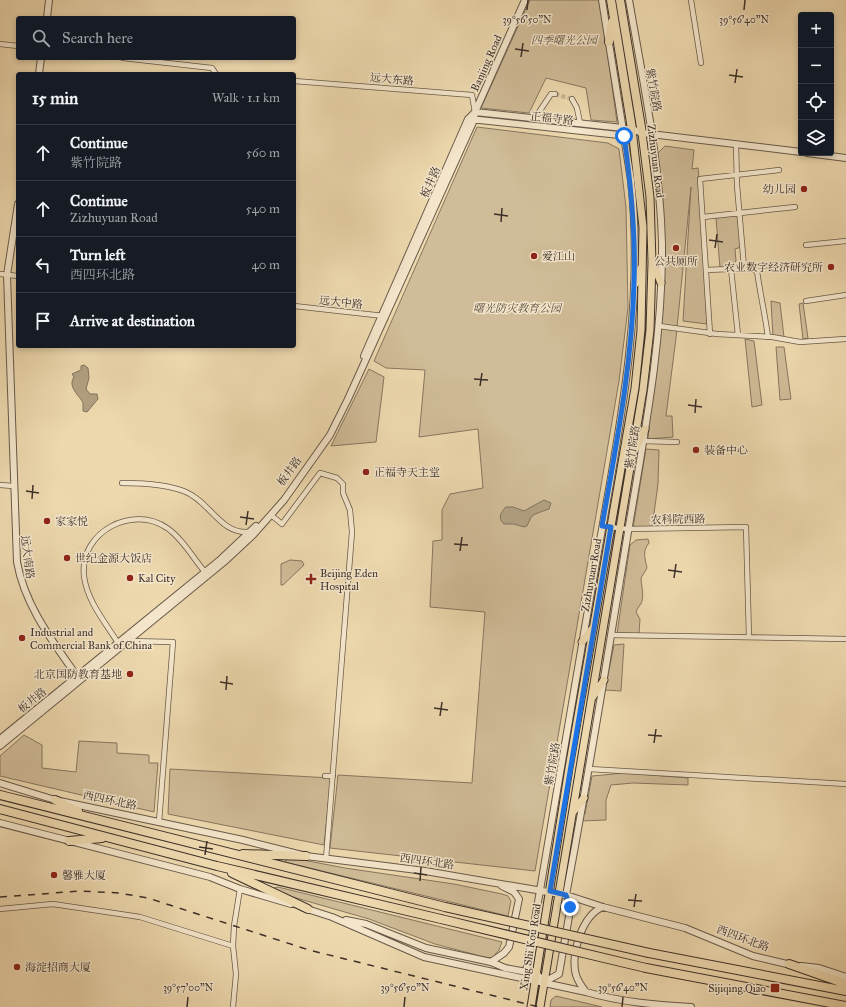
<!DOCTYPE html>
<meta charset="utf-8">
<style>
:root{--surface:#171b24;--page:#242831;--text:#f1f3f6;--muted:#9ea1a6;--line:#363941}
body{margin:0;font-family:"IM FELL Great Primer","Noto Serif SC",serif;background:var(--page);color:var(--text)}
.controls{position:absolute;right:12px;top:12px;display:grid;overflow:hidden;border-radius:4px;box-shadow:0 2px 6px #0003}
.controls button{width:36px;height:36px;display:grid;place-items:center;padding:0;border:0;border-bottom:1px solid var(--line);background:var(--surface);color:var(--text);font:20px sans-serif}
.stop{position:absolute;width:12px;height:12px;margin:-9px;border:3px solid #1a73e8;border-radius:50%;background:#fff}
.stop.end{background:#1a73e8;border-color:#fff;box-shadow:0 1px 4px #0008}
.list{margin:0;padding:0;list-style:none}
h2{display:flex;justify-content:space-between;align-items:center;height:52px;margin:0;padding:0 16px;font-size:17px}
h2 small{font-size:13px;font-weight:400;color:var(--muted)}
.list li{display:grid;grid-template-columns:26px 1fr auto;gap:12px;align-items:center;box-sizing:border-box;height:56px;padding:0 16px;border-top:1px solid var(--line)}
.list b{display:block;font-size:15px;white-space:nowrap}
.list p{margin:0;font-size:13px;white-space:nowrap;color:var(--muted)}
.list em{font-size:13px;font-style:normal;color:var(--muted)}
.icon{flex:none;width:22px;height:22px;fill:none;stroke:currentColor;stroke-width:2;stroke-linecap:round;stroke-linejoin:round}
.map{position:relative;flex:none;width:846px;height:1007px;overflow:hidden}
.search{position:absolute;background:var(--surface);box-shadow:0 2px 6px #0003;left:16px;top:16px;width:280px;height:44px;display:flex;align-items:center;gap:10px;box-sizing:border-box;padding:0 14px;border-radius:4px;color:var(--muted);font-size:15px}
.panel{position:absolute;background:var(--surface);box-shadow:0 2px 6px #0003;left:16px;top:72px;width:280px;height:276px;border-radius:4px}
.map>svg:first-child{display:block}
.green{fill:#d0bc98;stroke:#867660}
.water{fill:#b1a081;stroke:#82735e}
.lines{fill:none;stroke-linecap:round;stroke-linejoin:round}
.minor-tunnel{stroke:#cab794;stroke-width:4.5;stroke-dasharray:4.5 2;stroke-linecap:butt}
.minor-casing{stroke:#685a4a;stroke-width:6}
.tertiary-casing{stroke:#685a4a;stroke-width:8}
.primary-casing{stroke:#3c3029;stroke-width:9}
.trunk-casing{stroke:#3c3029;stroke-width:10}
.minor{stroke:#f4e6cb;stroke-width:4.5}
.tertiary{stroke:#f4e6cb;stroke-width:6}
.primary{stroke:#eed9af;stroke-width:7}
.trunk{stroke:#eed9af;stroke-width:8}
.rail{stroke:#3c3029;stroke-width:1.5;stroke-dasharray:7 7;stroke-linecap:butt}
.trunk-bridge-casing{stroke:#3c3029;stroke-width:10;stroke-linecap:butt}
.trunk-bridge{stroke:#eed9af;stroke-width:8}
.route{stroke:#1a73e8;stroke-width:5}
.ticks{fill:none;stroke:#3c3029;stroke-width:1.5}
.poi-dot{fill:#8f2418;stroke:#f4e6cb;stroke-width:1.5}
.labels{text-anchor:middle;stroke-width:3;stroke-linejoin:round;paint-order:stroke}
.park-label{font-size:11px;font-style:italic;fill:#5a4c3f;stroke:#f4e6cb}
.street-label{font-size:11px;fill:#3c3029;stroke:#f4e6cb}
.poi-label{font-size:11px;fill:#3c3029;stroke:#f4e6cb;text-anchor:start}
.ticks-label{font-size:10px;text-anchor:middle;fill:#3c3029;stroke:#f4e6cb;stroke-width:3;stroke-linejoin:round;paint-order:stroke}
</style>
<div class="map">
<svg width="846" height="1007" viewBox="0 0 846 1007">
<rect width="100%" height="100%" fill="#eed9af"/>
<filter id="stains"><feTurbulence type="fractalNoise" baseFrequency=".005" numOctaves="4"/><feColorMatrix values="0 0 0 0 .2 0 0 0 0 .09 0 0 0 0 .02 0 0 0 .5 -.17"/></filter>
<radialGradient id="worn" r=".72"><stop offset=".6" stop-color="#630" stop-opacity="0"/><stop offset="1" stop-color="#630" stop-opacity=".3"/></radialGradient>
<path class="green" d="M530 0H600L617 122 591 120 586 88 546 78 529 113 481 108Z
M477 127 608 143 619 149 626 207 628 308 619 381 535 871 330 848 338 775 472 783 485 612 430 607 433 541 442 540V510L450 494 483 488 478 429 419 437 425 370 386 368 374 361Z
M665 146 694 150 692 169 698 168 700 188 707 324 683 321 691 187 676 338 666 416H672L673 437 648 439 664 246 657 154Z
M738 215 741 247 735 249 736 261 732 266 720 268 716 218Z
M771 301 780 303 784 337H773Z
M803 303 808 338 803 339 799 304Z
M745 339 754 341 762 405 752 407Z
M776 347H784L791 399 780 400Z
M369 369 384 377 376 442 331 446Z
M646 449 659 450 658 484 652 528H633Z
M648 539 649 543C642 551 645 558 647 568L641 578C641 586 644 592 642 601 641 605 637 608 636 612L640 619 639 634H617L630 545 636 540Z
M290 560 302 561 304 565 283 585H281V564Z
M624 644 621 691 605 690 614 645Z
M24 735 42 745V768L76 772 79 741 117 743V753L149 755V763H158L154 812 0 776V756Z
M170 769 331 778 324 845 168 814Z
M625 773 688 778V785L633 783 611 785 606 800V820L581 821 582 815 585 814 592 776Z
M287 857 345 868 454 884 502 894 508 896 511 901 508 916 285 862Z
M278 887 502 942 499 950 492 958 484 957 435 944 369 919 286 895 276 891 274 888Z
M556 996 602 1007H550L551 1000Z"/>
<path class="water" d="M84 365 88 368 89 378 86 389 90 394H97L98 399 87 412 83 411V403C80 396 67 387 74 377L72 374 81 370V366Z
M544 500 551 503 549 509 535 514 531 517 527 526 524 527 514 524H504C497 518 501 512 506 507H513L524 511Z"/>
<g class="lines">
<path class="minor-tunnel" d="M555 94 572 99"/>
<g class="minor-casing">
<path id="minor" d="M691 0 701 63
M0 44 18 46
M123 58 212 68 216 74
M294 81 472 95 475 112
M572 99 577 108 580 123
M532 118 537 115 551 94H555
M736 144 737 185 744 267 731 269 738 335
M703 217 795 207
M806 245 846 241
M744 267 757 271C760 293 765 314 768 337
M706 270 731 269
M0 274 18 276
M806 301 846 295
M294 306 384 316
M659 326 717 334 772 337 800 342 845 339
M710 334 700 179 779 170
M643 441 677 442
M122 483C142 483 167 484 186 492 211 503 220 534 249 532
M0 485 13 486
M271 515 282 524 320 473 337 478 343 484V493L350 510 352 532 326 859
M609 527 628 529 746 527 749 637
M611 635 846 639
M128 641 173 642 159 822
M118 643C105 622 87 601 84 576 79 532 133 504 167 528 182 538 193 558 205 572
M589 769 846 784
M325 776H333
M0 909 53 904 140 917 233 946
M233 1007 236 974 233 946 234 926 240 889"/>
</g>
<g class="tertiary-casing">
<path id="tertiary" d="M47 18 49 0
M39 74 41 58
M475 112 632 129 642 133 801 152
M470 119 628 136
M807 153 846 158
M18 204 7 275 17 562C25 607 54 643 79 679
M364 356 468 119 475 112
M0 739 221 559 256 526
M0 746 224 562 253 535 284 500 330 435 348 399 474 120 475 112 525 0
M0 783 55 800 243 840 306 856 425 871 566 895 603 907 685 928 753 956 791 965
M0 823 210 877 240 889 291 904
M304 908 332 917 424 957 586 992C621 1002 655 1005 691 1007
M346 920 366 924 426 948 491 962 505 968 537 974 544 982
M491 962 504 953 509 947 519 899 514 892 502 886
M801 966 819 968 846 977
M536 982 526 972C548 836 572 700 596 563 618 437 645 309 631 180L602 0
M544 982 559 974 571 905 566 895C589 774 608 653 628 532 644 436 663 341 662 243 660 162 643 80 629 0
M586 992C582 987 578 981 576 975 570 955 582 915 603 907"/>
</g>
<g class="primary-casing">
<path id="primary" d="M654 265 661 283
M635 284 641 268
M635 450 645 429
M582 642 592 629
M592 698 604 680
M573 812 584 798
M531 1007 569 768 635 388 641 330 643 227 632 129
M540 1007 643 390 650 330 652 262 650 197 642 133"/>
</g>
<g class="trunk-casing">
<path id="trunk" d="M611 0 632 129
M620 0 642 133
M609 42 612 22
M0 795 445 907
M55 800 78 811
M0 809 217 866 441 919
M69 841 102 838
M243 854 306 856
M232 873 308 909
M649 953 846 991
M789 964 846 984
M646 968 846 1006"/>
</g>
<use href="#minor" class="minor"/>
<use href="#tertiary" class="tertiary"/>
<use href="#primary" class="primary"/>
<use href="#trunk" class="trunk"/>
<path class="rail" d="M0 897 81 891 119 893 148 898 309 950 539 1007"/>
<g class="trunk-bridge-casing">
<path id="trunk-bridge" d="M445 907 649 953
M441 919 646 968"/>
</g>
<use href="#trunk-bridge" class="trunk-bridge"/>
</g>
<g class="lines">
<path class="route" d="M570 907 566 895 550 891 611 527 602 526C616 446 632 365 634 283 636 233 631 185 624 136"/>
</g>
<path class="ticks" d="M527 10 528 0M744 10 745 0M515 49 529 51M521 57 523 43M729 75 743 77M735 83 737 69M494 214 508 216M501 222 502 208M709 240 723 242M715 248 717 234M474 379 488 380M480 386 482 373M688 405 702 407M695 413 696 399M26 491 39 493M32 499 33 485M240 517 254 519M246 525 248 511M454 544 468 545M460 551 462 537M668 570 682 572M674 578 676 564M220 682 233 684M226 690 227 676M434 708 448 710M440 716 442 702M648 735 662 736M654 743 656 729M199 847 213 849M205 855 207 841M414 873 427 875M420 881 421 867M628 900 642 901M634 907 636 894M187 1007 188 997M404 1007 405 997M622 1007 623 997"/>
<g class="poi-dot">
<circle cx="804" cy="189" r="4"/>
<circle cx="676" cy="248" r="4"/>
<circle cx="534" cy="256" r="4"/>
<circle cx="831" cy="267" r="4"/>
<circle cx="696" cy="450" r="4"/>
<circle cx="366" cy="472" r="4"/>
<circle cx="47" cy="521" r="4"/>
<circle cx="67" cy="558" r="4"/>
<circle cx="130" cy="578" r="4"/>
<path d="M309 573h4v4h4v4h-4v4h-4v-4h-4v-4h4z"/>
<circle cx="22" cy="638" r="4"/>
<circle cx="130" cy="674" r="4"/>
<circle cx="54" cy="875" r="4"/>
<circle cx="17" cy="967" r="4"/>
<rect x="770" y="983" width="10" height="10" rx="2"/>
</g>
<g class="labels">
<g class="park-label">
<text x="564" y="44">四季曙光公园</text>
<text x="517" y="312">曙光防灾教育公园</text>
</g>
<g class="street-label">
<text transform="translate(486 63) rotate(-66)" y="4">Banjing Road</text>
<text transform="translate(392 79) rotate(5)" y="4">远大东路</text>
<text transform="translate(654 90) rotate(80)" y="4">紫竹院路</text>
<text transform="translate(552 118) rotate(6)" y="4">正福寺路</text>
<text transform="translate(656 161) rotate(83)" y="4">Zizhuyuan Road</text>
<text transform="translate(430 182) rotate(-66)" y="4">板井路</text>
<text transform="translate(341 302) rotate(6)" y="4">远大中路</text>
<text transform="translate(632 447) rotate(-81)" y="4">紫竹院路</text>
<text transform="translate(289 471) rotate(-54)" y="4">板井路</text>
<text transform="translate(678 519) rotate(-1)" y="4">农科院西路</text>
<text transform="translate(28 557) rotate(83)" y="4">远大南路</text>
<text transform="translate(591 575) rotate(-80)" y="4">Zizhuyuan Road</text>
<text transform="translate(32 700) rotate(-39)" y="4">板井路</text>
<text transform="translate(552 764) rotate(-80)" y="4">紫竹院路</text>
<text transform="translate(110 800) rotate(12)" y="4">西四环北路</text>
<text transform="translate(427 861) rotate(8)" y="4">西四环北路</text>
<text transform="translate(743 938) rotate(20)" y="4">西四环北路</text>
<text transform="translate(530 947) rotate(-81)" y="4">Xing Shi Kou Road</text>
</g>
<g class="poi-label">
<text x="796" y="193" text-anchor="end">幼儿园</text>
<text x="542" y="260">爱江山</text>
<text x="676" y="265" text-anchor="middle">公共厕所</text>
<text x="823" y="271" text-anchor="end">农业数字经济研究所</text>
<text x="704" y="454">装备中心</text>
<text x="374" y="476">正福寺天主堂</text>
<text x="55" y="525">家家悦</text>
<text x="75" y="562">世纪金源大饭店</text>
<text x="320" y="577">Beijing Eden<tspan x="320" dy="13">Hospital</tspan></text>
<text x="138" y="582">Kal City</text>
<text x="30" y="636">Industrial and<tspan x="30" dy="13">Commercial Bank of China</tspan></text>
<text x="122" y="678" text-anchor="end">北京国防教育基地</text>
<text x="62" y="879">馨雅大厦</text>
<text x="25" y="971">海淀招商大厦</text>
<text x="766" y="992" text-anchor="end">Sijiqing Qiao</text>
</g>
</g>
<g class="ticks-label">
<text x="527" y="23">39°56'50"N</text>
<text x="744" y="23">39°56'40"N</text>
<text x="188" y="991">39°57'00"N</text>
<text x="405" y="991">39°56'50"N</text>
<text x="623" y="991">39°56'40"N</text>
</g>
<rect width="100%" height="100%" filter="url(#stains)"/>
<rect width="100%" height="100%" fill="url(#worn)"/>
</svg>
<div class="controls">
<button>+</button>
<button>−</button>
<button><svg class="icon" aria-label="locate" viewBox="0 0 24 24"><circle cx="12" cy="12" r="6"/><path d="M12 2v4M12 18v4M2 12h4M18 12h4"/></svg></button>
<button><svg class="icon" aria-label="layers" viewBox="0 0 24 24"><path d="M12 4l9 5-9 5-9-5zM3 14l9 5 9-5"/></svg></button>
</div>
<div class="stop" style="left:624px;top:136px"></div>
<div class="stop end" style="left:570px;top:907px"></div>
<div class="search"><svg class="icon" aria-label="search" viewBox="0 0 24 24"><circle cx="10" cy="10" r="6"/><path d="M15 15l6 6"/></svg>Search here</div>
<section class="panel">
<h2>15 min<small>Walk · 1.1 km</small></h2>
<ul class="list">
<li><svg class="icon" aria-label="ahead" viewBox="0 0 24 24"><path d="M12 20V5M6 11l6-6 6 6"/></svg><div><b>Continue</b><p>紫竹院路</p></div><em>560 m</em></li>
<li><svg class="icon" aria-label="ahead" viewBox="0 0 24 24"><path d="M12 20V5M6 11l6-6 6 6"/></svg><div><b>Continue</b><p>Zizhuyuan Road</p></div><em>540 m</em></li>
<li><svg class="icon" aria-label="left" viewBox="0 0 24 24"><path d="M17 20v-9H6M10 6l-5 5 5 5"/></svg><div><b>Turn left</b><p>西四环北路</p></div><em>40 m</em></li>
<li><svg class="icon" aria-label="arrive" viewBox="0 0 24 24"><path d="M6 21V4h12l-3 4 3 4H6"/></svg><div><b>Arrive at destination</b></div></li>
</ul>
</section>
</div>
